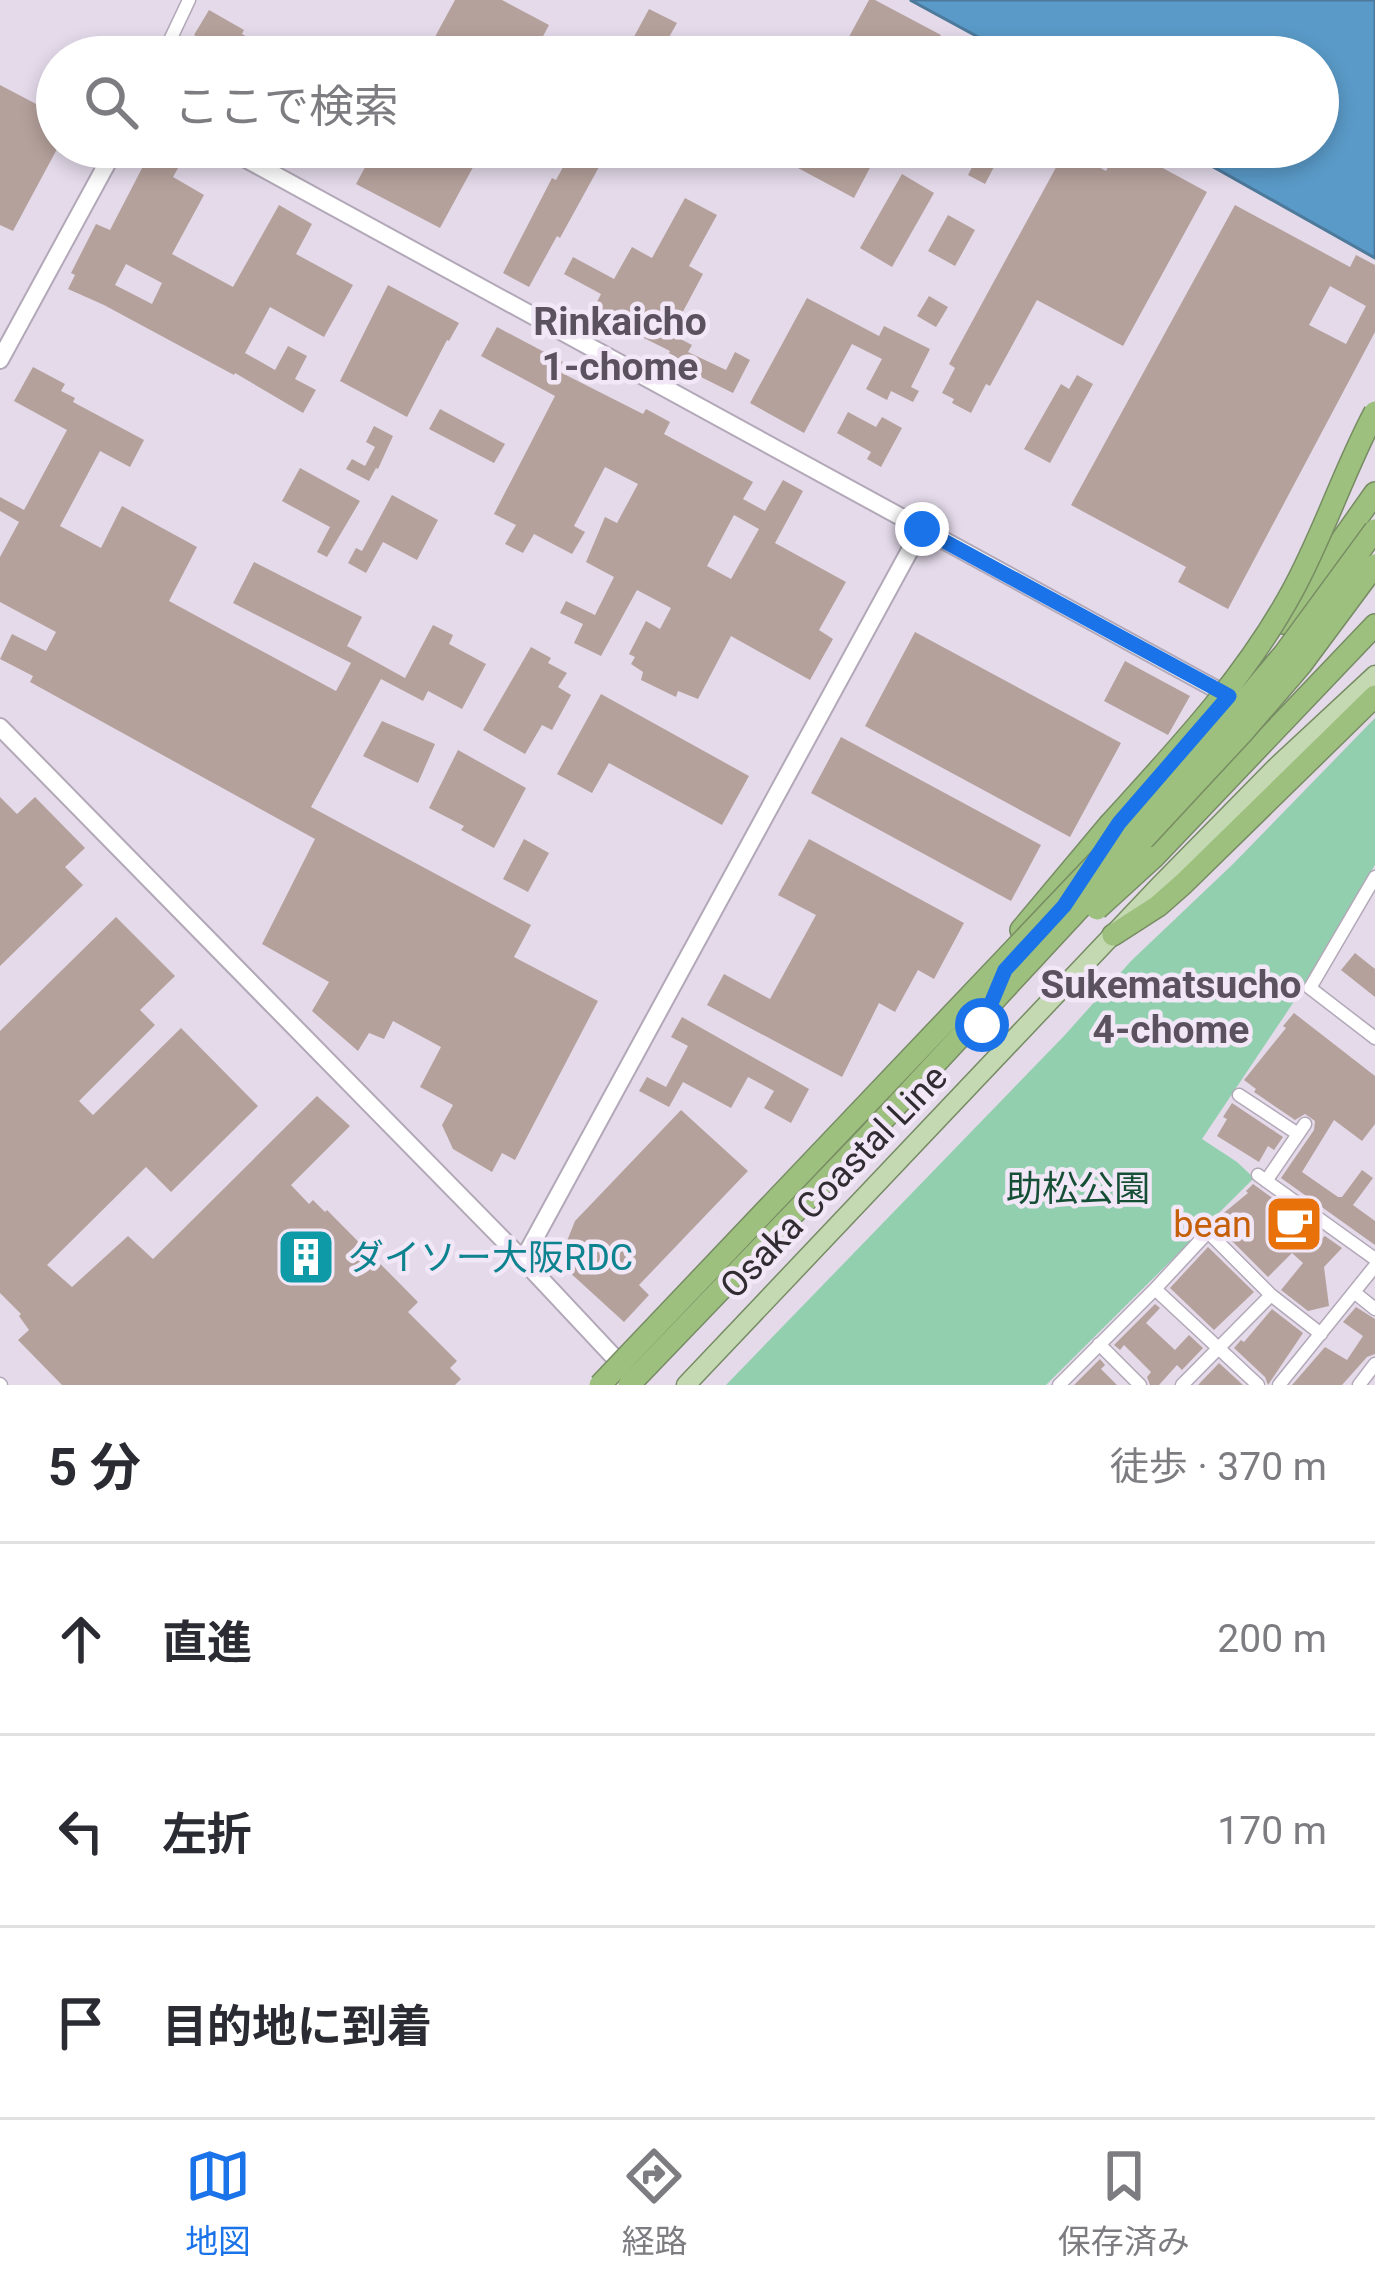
<!DOCTYPE html>
<html lang="ja">
<meta charset="utf-8">
<style>
:root{--surface:#fff;--page:#f7f7f7;--text:#2b2b33;--muted:#7c7c81;--line:#e1e1e2;--accent:#1a73e8}
body{margin:0;font-family:Roboto,"Noto Sans JP",sans-serif;background:var(--page);color:var(--text)}
.stop{position:absolute;width:36px;height:36px;margin:-27px;border:9px solid #1a73e8;border-radius:50%;background:#fff}
.stop.end{background:#1a73e8;border-color:#fff;box-shadow:0 3px 12px #0008}
.list{margin:0;padding:0;list-style:none}
h2{display:flex;justify-content:space-between;align-items:center;height:156px;margin:0;padding:0 48px;font-size:51px}
h2 small{font-size:39px;font-weight:400;color:var(--muted)}
.list li{display:grid;grid-template-columns:78px 1fr auto;gap:36px;align-items:center;box-sizing:border-box;height:192px;padding:0 48px;border-top:3px solid var(--line)}
.list b{display:block;font-size:45px;white-space:nowrap}
.list em{font-size:39px;font-style:normal;color:var(--muted)}
.icon{flex:none;width:66px;height:66px;fill:none;stroke:currentColor;stroke-width:2;stroke-linecap:round;stroke-linejoin:round}
.map{position:relative;flex:none;width:1375px;height:1385px;overflow:hidden}
.search{position:absolute;background:var(--surface);box-shadow:0 6px 18px #0003;left:36px;right:36px;top:36px;height:132px;display:flex;align-items:center;gap:30px;box-sizing:border-box;padding:0 42px;border-radius:66px;color:var(--muted);font-size:45px}
.sheet{height:732px;background:var(--surface)}
nav{display:flex;justify-content:space-around;align-items:center;box-sizing:border-box;height:168px;border-top:3px solid var(--line);background:var(--surface);font-size:33px;color:var(--muted)}
nav a{display:grid;justify-items:center;gap:6px}
nav .on{color:var(--accent)}
.map>svg:first-child{display:block}
.green{fill:#92cfae}
.water{fill:#5a9ac8;stroke:#4d799b;stroke-width:3}
.building{fill:#b5a19c;fill-rule:evenodd}
.lines{fill:none;stroke-linecap:round;stroke-linejoin:round}
.street-casing{stroke:#b2a8b8;stroke-width:15}
.secondary-casing{stroke:#b2a8b8;stroke-width:20}
.primary-casing{stroke:#778c63;stroke-width:21}
.highway-casing{stroke:#778c63;stroke-width:24}
.street{stroke:#fff;stroke-width:12}
.secondary{stroke:#fff;stroke-width:16}
.primary{stroke:#c4d9b2;stroke-width:18}
.highway{stroke:#9dc07e;stroke-width:21}
.highway-bridge-casing{stroke:#778c63;stroke-width:24;stroke-linecap:butt}
.highway-bridge{stroke:#9dc07e;stroke-width:21}
.route{stroke:#1a73e8;stroke-width:15}
.labels{text-anchor:middle;stroke-width:9;stroke-linejoin:round;paint-order:stroke}
.street-label{font-size:36px;fill:#302c32;stroke:#f2e7f7}
.park-label{font-size:36px;fill:#154f35;stroke:#f2e7f7}
.food-label{font-size:36px;fill:#c56008;stroke:#f2e7f7;text-anchor:end}
.culture-label{font-size:36px;fill:#0d838f;stroke:#f2e7f7;text-anchor:start}
.neighbourhood-label{font-size:39px;font-weight:bold;fill:#5b5260;stroke:#f2e7f7}
</style>
<div class="map">
<svg width="1375" height="1385" viewBox="0 0 1375 1385">
<rect width="100%" height="100%" fill="#e4daea"/>
<path class="green" d="M1375 718V865L1301 991 1202 1139 1237 1162 1254 1178 1046 1385H726L1064 1036 1131 961 1233 864Z"/>
<path class="water" d="M910 0H1375V258L1178 147H1318V57H1015Z"/>
<path class="building" d="M455 0H502L549 25 532 57H424Z
M869 0H875L941 35 929 57H838Z
M649 9 677 23 658 57H623Z
M209 10 244 30 242 34 263 46 257 57H233L194 35Z
M0 85 57 115V149L13 231 0 225Z
M153 147H173L186 154 173 177 204 195 172 254 233 287 279 205 312 224 296 254 353 285 324 337 270 307 245 353 275 370 288 346 307 356 295 379 316 390 303 413 235 373 234 375 104 305 68 289 75 275 71 273 96 224 110 230ZM126 264 162 283 152 304 115 285Z
M376 147H484L440 228 356 184Z
M574 147H610L560 238 557 236 529 287 503 273 552 178 556 180Z
M769 147H881L854 198 783 160 785 156Z
M1119 147H1124L1207 192 1123 346 1037 300 990 386 986 384 971 413 952 403 954 399 942 393 955 368 949 364 1066 149 1106 171Z
M979 154 996 163 985 184 968 175Z
M902 174 934 193 892 267 860 248Z
M685 198 717 215 689 266 703 274 671 334 692 345 688 352 726 370 735 352 750 360 733 393 693 373 695 368 669 353 670 351 592 312 601 294 564 274 573 257 614 279 632 247 652 258Z
M1235 205 1350 267 1356 255 1375 265V332L1228 609 1178 582 1186 567 1071 505ZM1330 286 1366 306 1346 344 1309 325Z
M948 215 975 230 955 266 928 251Z
M388 285 459 323 449 341 447 340 407 417 340 381Z
M929 296 948 307 936 327 917 316Z
M807 298 879 336 884 326 930 349 911 387 919 391 913 402 891 391 887 400 866 389 882 359 852 344 804 433 750 403Z
M497 327 563 362 558 371 643 414 646 409 670 422 664 434 753 482 743 499 765 511 783 480 803 491 775 543 846 582 819 630 833 639 810 680 731 636 698 699 678 691 676 697 641 680 643 672 631 664 635 657 629 654 646 621 660 629 671 608 637 590 601 656 574 643 583 624 560 613 566 601 595 615 614 577 586 562 605 517 617 523 638 484 605 467 574 526 585 532 572 554 534 534 523 553 505 544 516 525 494 514 555 396 481 356ZM734 515 759 529 731 579 707 566Z
M33 367 65 384 61 391 75 398 73 402 144 440 130 467 100 451 60 526 101 548 122 506 197 547 169 601 336 691 351 663 233 603 254 562 362 617 347 646 405 678 433 625 453 635 449 644 486 664 462 709 428 691 423 701 381 679 311 807 531 925 514 957 598 1001 515 1160 502 1153 492 1172 453 1149 442 1125 453 1105 420 1087 441 1047 393 1021 384 1039 369 1033 358 1051 312 1011 329 982 262 944 315 839 30 682 33 676 0 659 12 634 46 651 56 632 0 602V557L19 522 0 511V497L24 510 67 430 14 401Z
M1077 375 1093 384 1050 463 1024 449 1061 384 1069 389Z
M440 409 505 444 494 463 429 429Z
M848 412 876 427 882 417 902 428 881 467 867 459 871 452 837 433Z
M374 426 393 436 378 469 376 468 369 481 346 469 352 459 365 466 375 447 366 442Z
M300 468 360 501 327 557 317 552 330 527 282 501Z
M392 495 438 520 417 560 383 542 366 573 348 563 356 548 362 551Z
M915 632 1121 743 1070 837 865 726Z
M531 647 551 658 548 663 567 673 558 687 571 695 552 730 542 725 525 754 483 730Z
M1125 661 1190 696 1168 735 1104 701Z
M601 694 749 776 722 825 609 763 592 793 557 774Z
M382 721 435 744 418 783 363 756Z
M841 737 1041 845 1011 901 811 793Z
M458 750 526 788 494 848 461 830 464 826 429 808Z
M0 797 17 814 35 797 85 848 65 867 83 885 0 966Z
M524 839 549 853 528 892 503 879Z
M809 839 964 923 934 979 918 970 895 1012 879 1003 842 1077 707 1005 724 974 770 999 816 915 778 895Z
M116 917 175 976 140 1010 155 1025 79 1101 93 1115 181 1028 258 1106 171 1192 146 1167 47 1265 72 1287 128 1236 153 1259 317 1096 350 1126 291 1185 309 1204 313 1200 325 1212 327 1210 418 1302 408 1312 457 1361 450 1368 461 1379 455 1385H62L18 1340 29 1330 19 1316 21 1314 0 1293V1031Z
M1355 953 1375 969V997L1341 970Z
M1294 1013 1375 1076V1124L1362 1141 1334 1120 1302 1172 1338 1197H1342L1362 1170 1373 1178 1353 1205 1375 1221V1245L1281 1178 1314 1130 1315 1121 1305 1114 1295 1120 1254 1092 1256 1089 1244 1080 1286 1028 1283 1026Z
M682 1017 809 1089 791 1123 764 1108 774 1091 748 1077 731 1108 683 1082 669 1107 639 1091 647 1077 666 1087 688 1046 671 1037Z
M1232 1103 1283 1137 1274 1150 1268 1146 1259 1162 1217 1136 1227 1119 1223 1117Z
M681 1110 748 1171 639 1285 649 1295 624 1322 566 1269 565 1246 575 1221Z
M1253 1184 1286 1208 1306 1228 1308 1225 1321 1239 1325 1236 1342 1248 1324 1267 1329 1306 1308 1311 1281 1290 1303 1263 1292 1253 1268 1277 1215 1224 1214 1221 1248 1193 1246 1191Z
M1208 1247 1254 1292 1214 1330 1170 1288Z
M1155 1304 1160 1308 1146 1323 1175 1350 1189 1335 1203 1348 1182 1370 1177 1365 1159 1385H1150L1147 1377 1151 1372 1124 1345 1120 1350 1114 1345Z
M1356 1307 1375 1319V1354L1367 1357 1342 1385H1292L1325 1347 1347 1360 1363 1336 1343 1322Z
M1272 1309 1303 1333 1268 1385 1265 1377 1234 1348 1241 1340 1244 1342Z
M1100 1359 1105 1365 1101 1369 1117 1385H1074Z
M1219 1363 1243 1385H1198Z"/>
<g class="lines">
<g class="street-casing">
<path id="street" d="M162 57 189 0
M1375 877 1310 988 1375 1038
M1239 1095 1298 1134
M1258 1175 1375 1259
M1266 1181 1305 1124
M1155 1289 1258 1385
M1354 1292 1375 1309
M1099 1344 1140 1385
M0 1384 1 1385
M1059 1385 1155 1289 1208 1232 1271 1295 1321 1334
M1182 1385 1271 1295
M1279 1385 1375 1266
M1359 1385 1375 1364"/>
</g>
<g class="secondary-casing">
<path id="secondary" d="M224 147 1234 699
M0 360 116 147
M0 727 523 1260 627 1371
M523 1260 922 528"/>
</g>
<g class="primary-casing">
<path id="primary" d="M686 1385 1160 885 1275 768 1375 675"/>
</g>
<g class="highway-casing">
<path id="highway" d="M1283 623 1375 493
M1154 857 1375 625
M1021 930 1109 825
M1113 935 1158 906 1183 884 1375 696"/>
</g>
<use href="#street" class="street"/>
<use href="#secondary" class="secondary"/>
<use href="#primary" class="primary"/>
<use href="#highway" class="highway"/>
<g class="highway-bridge-casing">
<path id="highway-bridge" d="M1109 825C1176 751 1245 679 1293 590 1324 533 1344 470 1375 412
M1097 909 1154 857
M600 1385 1121 837 1230 718 1284 654 1375 530
M629 1385 870 1134 1244 731 1300 666 1375 565"/>
</g>
<use href="#highway-bridge" class="highway-bridge"/>
</g>
<g class="lines">
<path class="route" d="M922 529 1229 696 1119 823 1064 906 1005 970 982 1025"/>
</g>
<defs>
<g id="cafe-square" transform="scale(3)"><rect x="-9" y="-9" width="18" height="18" rx="4" fill="#e8710a" stroke="#f2e7f7"/><path d="M-5.5-4.5H6V0H3Q3 3.5 0 3.5H-2.5Q-5.5 3.5-5.5 0ZM3-3.2v2h1.7v-2ZM-6 4.5H4V6H-6Z" fill="#fff"/></g>
<g id="building-square" transform="scale(3)"><rect x="-9" y="-9" width="18" height="18" rx="4" fill="#0f9aa8" stroke="#f2e7f7"/><path d="M-4-6H4V6H1V3H-1V6H-4ZM-2.5-4.3h1.7v1.8h-1.7ZM.8-4.3h1.7v1.8H.8ZM-2.5-1h1.7V.8h-1.7ZM.8-1h1.7V.8H.8Z" fill="#fff"/></g>
</defs>
<g fill-rule="evenodd">
<use href="#cafe-square" x="1294" y="1224"/>
<use href="#building-square" x="306" y="1257"/>
</g>
<g class="labels">
<g class="street-label">
<text transform="translate(833 1181) rotate(-46)" y="13">Osaka Coastal Line</text>
</g>
<g class="park-label">
<text x="1078" y="1201">助松公園</text>
</g>
<g class="food-label">
<text x="1252" y="1237">bean</text>
</g>
<g class="culture-label">
<text x="348" y="1270">ダイソー大阪RDC</text>
</g>
<g class="neighbourhood-label">
<text x="620" y="335">Rinkaicho<tspan x="620" dy="45">1-chome</tspan></text>
<text x="1171" y="998">Sukematsucho<tspan x="1171" dy="45">4-chome</tspan></text>
</g>
</g>
</svg>
<div class="stop" style="left:982px;top:1025px"></div>
<div class="stop end" style="left:922px;top:529px"></div>
<div class="search"><svg class="icon" aria-label="search" viewBox="0 0 24 24"><circle cx="10" cy="10" r="6"/><path d="M15 15l6 6"/></svg>ここで検索</div>
</div>
<section class="sheet">
<h2>5 分<small>徒歩 · 370 m</small></h2>
<ul class="list">
<li><svg class="icon" aria-label="ahead" viewBox="0 0 24 24"><path d="M12 20V5M6 11l6-6 6 6"/></svg><div><b>直進</b></div><em>200 m</em></li>
<li><svg class="icon" aria-label="left" viewBox="0 0 24 24"><path d="M17 20v-9H6M10 6l-5 5 5 5"/></svg><div><b>左折</b></div><em>170 m</em></li>
<li><svg class="icon" aria-label="arrive" viewBox="0 0 24 24"><path d="M6 21V4h12l-3 4 3 4H6"/></svg><div><b>目的地に到着</b></div></li>
</ul>
</section>
<nav>
<a class="on"><svg class="icon" aria-label="map" viewBox="0 0 24 24"><path d="M3 6l6-2 6 2 6-2v14l-6 2-6-2-6 2zM9 4v14M15 6v14"/></svg>地図</a>
<a><svg class="icon" aria-label="directions" viewBox="0 0 24 24"><path d="M12 3l9 9-9 9-9-9zM9 14v-3h6M13 9l2 2-2 2"/></svg>経路</a>
<a><svg class="icon" aria-label="saved" viewBox="0 0 24 24"><path d="M7 4h10v16l-5-4-5 4z"/></svg>保存済み</a>
</nav>
